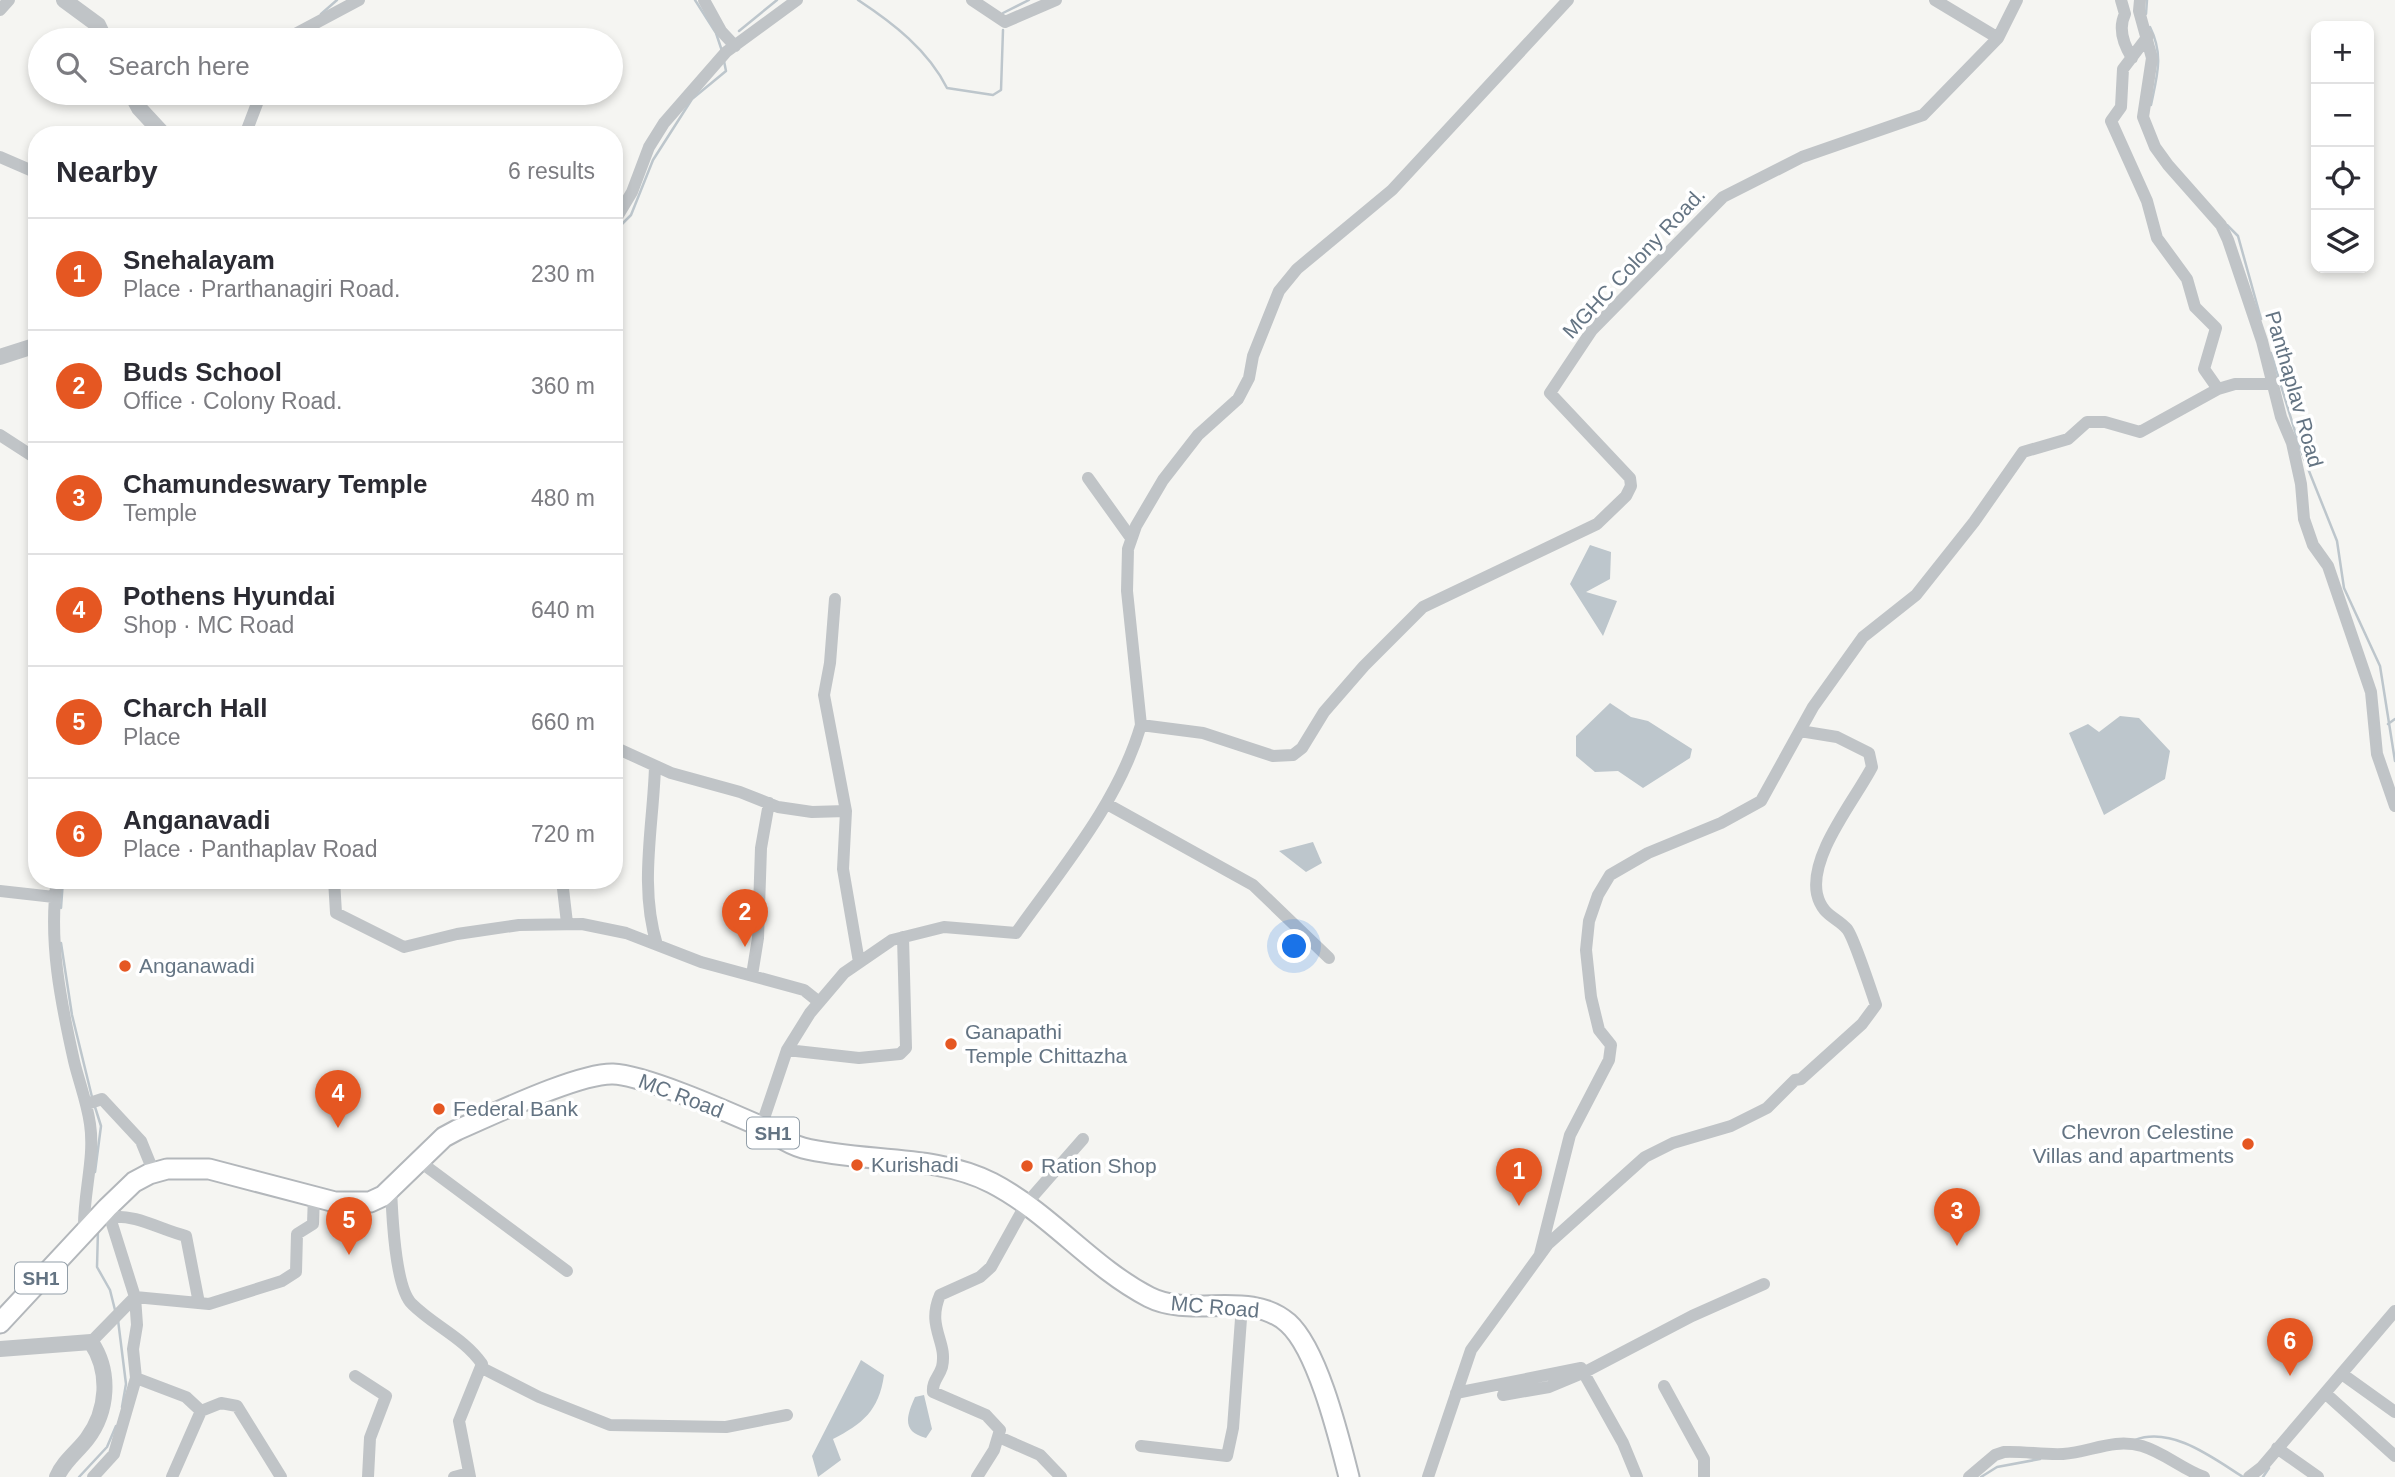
<!DOCTYPE html>
<meta charset="utf-8">
<style>
:root{--surface:#fff;--page:#f2f2f3;--text:#2b2b33;--muted:#7c7c81;--line:#e1e1e2;--accent:#e55722}
body{margin:0;font-family:Helvetica,sans-serif;background:var(--page);color:var(--text)}
.controls{position:absolute;right:21px;top:21px;display:grid;overflow:hidden;border-radius:14px;box-shadow:0 4px 10px #0003}
.controls button{width:63px;height:63px;display:grid;place-items:center;padding:0;border:0;border-bottom:2px solid var(--line);background:var(--surface);color:var(--text);font:35px sans-serif}
.you{position:absolute;left:1295px;top:947px;width:24px;height:24px;margin:-18px;border:5px solid #fff;border-radius:50%;background:#1a73e8;box-shadow:0 0 0 10px #1a73e833}
.badge{display:grid;place-items:center;width:46px;height:46px;border-radius:50%;background:var(--accent);color:#fff;font-size:23px;font-weight:700}
.pin{position:absolute;translate:-50% -58px;filter:drop-shadow(0 2px 4px #0008)}
.pin::after{content:'';position:absolute;top:37px;width:24px;height:21px;background:inherit;clip-path:polygon(0 0,100% 0,50% 100%)}
.list{margin:0;padding:0;list-style:none}
h2{display:flex;justify-content:space-between;align-items:center;height:91px;margin:0;padding:0 28px;font-size:30px}
h2 small{font-size:23px;font-weight:400;color:var(--muted)}
.list li{display:grid;grid-template-columns:46px 1fr auto;gap:21px;align-items:center;box-sizing:border-box;height:112px;padding:0 28px;border-top:2px solid var(--line)}
.list b{display:block;font-size:26px;white-space:nowrap}
.list p{margin:0;font-size:23px;white-space:nowrap;color:var(--muted)}
.list em{font-size:23px;font-style:normal;color:var(--muted)}
.icon{flex:none;width:38px;height:38px;fill:none;stroke:currentColor;stroke-width:2;stroke-linecap:round;stroke-linejoin:round}
.map{position:relative;flex:none;width:2395px;height:1477px;overflow:hidden}
.search{position:absolute;background:var(--surface);box-shadow:0 4px 10px #0003;left:28px;top:28px;width:595px;height:77px;display:flex;align-items:center;gap:18px;box-sizing:border-box;padding:0 24px;border-radius:38px;color:var(--muted);font-size:26px}
.panel{position:absolute;background:var(--surface);box-shadow:0 4px 10px #0003;left:28px;top:126px;width:595px;height:763px;border-radius:28px}
.map>svg:first-child{display:block}
.water{fill:#bdc6cc}
.lines{fill:none;stroke-linecap:round;stroke-linejoin:round}
.stream{stroke:#bdc6cc;stroke-width:2.5}
.primary-casing{stroke:#b3b7bb;stroke-width:23}
.minor{stroke:#c0c4c7;stroke-width:12}
.tertiary{stroke:#c0c4c7;stroke-width:16}
.primary{stroke:#fff;stroke-width:19}
.poi-dot{fill:#e55722;stroke:#fff;stroke-width:2.5}
.labels{text-anchor:middle;stroke-width:7;stroke-linejoin:round;paint-order:stroke}
.shield{fill:#fff;stroke:#929ea8;stroke-width:2}
.shield-label{font-size:19px;font-weight:bold;fill:#647483}
.street-label{font-size:21px;fill:#647483;stroke:#fff}
.poi-label{font-size:21px;fill:#647483;stroke:#fff;text-anchor:start}
</style>
<div class="map">
<svg width="2395" height="1477" viewBox="0 0 2395 1477">
<rect width="100%" height="100%" fill="#f5f5f2"/>
<path class="water" d="M1590 545 1611 552 1610 579 1586 592 1617 601 1603 636 1570 584Z
M1610 703 1631 717 1648 721 1692 749 1690 758 1643 788 1618 771 1595 772 1576 756V736Z
M2120 716 2139 718 2170 751 2165 779 2104 815 2069 733 2088 724 2099 732Z
M1313 842 1322 863 1306 872 1279 851Z
M861 1360 884 1375C879 1411 862 1424 833 1439L841 1460 818 1477 812 1456Z
M924 1395 932 1429 926 1438C902 1432 906 1417 915 1397Z"/>
<g class="lines">
<path class="stream" d="M695 0 716 33 722 51
M858 0C893 23 928 50 947 88L993 95 1001 90 1003 30
M1003 13 1029 0
M321 14 337 0
M2146 14 2147 0
M2150 27C2164 55 2157 76 2151 105
M739 31 777 0
M274 40 290 30
M2227 225 2238 236 2261 319
M614 232 631 215 653 160 692 99 726 71 724 61
M2271 353 2301 451 2337 541 2344 588 2380 666 2395 761
M2388 724 2395 719
M61 908 63 880
M61 943 72 1015 92 1097
M95 1172 101 1126 95 1107
M98 1230 97 1267 110 1290 115 1310
M118 1320 126 1384 122 1407
M2135 1440C2172 1426 2213 1458 2243 1477
M79 1477 107 1447 116 1426
M1981 1477 1997 1467 2040 1459
M2263 1477 2269 1468"/>
<g class="primary-casing">
<path id="primary" d="M0 1323 107 1208 134 1182 149 1174 167 1169H209L335 1202H370L383 1196 444 1137 457 1130C492 1115 578 1073 613 1074 645 1075 728 1112 760 1126 774 1133 787 1144 803 1148 863 1163 936 1154 992 1183 1050 1213 1091 1267 1149 1297 1192 1319 1249 1289 1288 1323 1318 1350 1339 1438 1349 1477"/>
</g>
<path class="minor" d="M704 0 721 31 735 46
M972 0 1005 22 1056 0
M1935 0 1998 38
M2121 0 2125 14C2118 28 2124 45 2132 58
M2140 0 2139 11 2152 58 2143 117 2155 147 2168 165 2221 225 2228 240 2262 341 2281 417 2292 443 2301 484 2304 519 2313 545 2328 566 2371 692 2377 754 2395 806
M0 10 9 0
M2148 36 2123 69 2121 107 2111 121 2147 201 2157 238 2187 279 2195 307 2216 328 2204 369 2218 389
M284 40 359 0
M245 135 261 93
M0 157 37 173
M614 222 632 192 649 147 664 123 726 52 797 0
M0 435 37 459
M1088 478 1131 538
M835 599 830 663 824 695 846 811 843 869 859 962
M1141 725 1203 733 1273 756 1293 755 1302 748 1324 712 1364 666 1423 607 1597 524 1626 496 1631 486 1630 478 1550 393 1592 330 1723 197 1802 157 1923 115 1998 38 2017 0
M614 747 671 773 740 792 778 807 812 812 846 811
M655 767C653 828 639 886 657 945
M1107 804 1253 885 1329 958
M57 880C48 940 61 1003 74 1061 79 1082 87 1102 90 1124 95 1157 84 1191 84 1225
M334 880 336 913 404 947 457 934 519 925 582 924 626 933 701 962 804 990 819 1002
M562 880 567 923
M0 891 54 897
M752 975 758 938 761 848 769 803
M787 1050 859 1058 900 1054 906 1048 903 937
M87 1104 102 1099 141 1141 154 1173
M761 1127 787 1050 810 1013 844 973 892 940 944 927 1016 933C1063 867 1118 803 1141 725L1127 591 1128 549 1136 526 1163 480 1198 435 1238 399 1249 378 1253 356 1279 291 1297 269 1392 190 1568 0
M419 1161 567 1271
M391 1188C392 1213 395 1288 412 1304 434 1326 464 1338 482 1364L459 1421 470 1477
M111 1217C136 1214 161 1230 186 1236L199 1303
M1540 1254 1570 1135 1609 1060 1611 1045 1599 1030 1591 997 1586 950 1589 921 1598 895 1610 875 1648 853 1721 823 1761 801 1813 707 1863 637 1916 595 1974 522 2023 452 2068 439 2087 422H2105L2140 432 2218 389 2235 384H2272
M135 1297 209 1304 282 1281 296 1272 297 1234 313 1224 314 1195
M91 1342 135 1297
M482 1368 539 1397 610 1425 726 1427 787 1415
M2342 1374 2395 1412
M355 1376 386 1396 370 1438 368 1477
M136 1378 186 1397 201 1411 221 1403 237 1406 281 1477
M1664 1386 1704 1459V1477
M1456 1393 1581 1368 1623 1443 1637 1477
M2325 1393 2395 1456
M1503 1395 1549 1387 1585 1372 1692 1316 1764 1284
M999 1437 1040 1455 1061 1477
M1141 1446 1227 1456 1233 1428 1242 1305
M2277 1448 2318 1477
M93 1477 114 1454 136 1378 133 1349 137 1325 135 1297 107 1208
M172 1477 201 1411
M454 1477 469 1473
M977 1477 994 1450 1000 1430 986 1415 933 1392C932 1381 939 1377 942 1367 948 1341 926 1328 940 1295L980 1277 991 1267 1026 1204 1083 1139
M1428 1477 1471 1350 1548 1244 1645 1157 1673 1143 1731 1126 1767 1108 1795 1080 1801 1079 1862 1024 1876 1005C1872 993 1853 936 1847 929 1837 917 1822 916 1817 894 1809 855 1855 800 1872 767L1869 753 1837 737 1800 731
M1969 1477 1995 1455 2004 1452C2024 1451 2043 1455 2063 1454 2091 1452 2113 1438 2142 1446 2165 1453 2182 1469 2204 1477
M2249 1477 2262 1467 2395 1311"/>
<path class="tertiary" d="M64 0 98 25 105 40
M131 93 139 108 164 135
M0 357 37 345
M0 1349 91 1342C111 1372 108 1411 87 1439 78 1451 63 1462 57 1477"/>
<use href="#primary" class="primary"/>
</g>
<g class="poi-dot">
<circle cx="125" cy="966" r="7"/>
<circle cx="951" cy="1044" r="7"/>
<circle cx="439" cy="1109" r="7"/>
<circle cx="2248" cy="1144" r="7"/>
<circle cx="857" cy="1165" r="7"/>
<circle cx="1027" cy="1166" r="7"/>
</g>
<g class="labels">
<g class="shield">
<rect x="747" y="1117.5" width="52" height="31" rx="5"/>
<rect x="15" y="1262.5" width="52" height="31" rx="5"/>
</g>
<g class="shield-label">
<text x="773" y="1140">SH1</text>
<text x="41" y="1285">SH1</text>
</g>
<g class="street-label">
<text transform="translate(1634 263) rotate(-47)" y="7">MGHC Colony Road.</text>
<text transform="translate(2294 389) rotate(74)" y="7">Panthaplav Road</text>
<text transform="translate(681 1096) rotate(21)" y="7">MC Road</text>
<text transform="translate(1215 1307) rotate(5)" y="7">MC Road</text>
</g>
<g class="poi-label">
<text x="139" y="973">Anganawadi</text>
<text x="965" y="1039">Ganapathi<tspan x="965" dy="24">Temple Chittazha</tspan></text>
<text x="453" y="1116">Federal Bank</text>
<text x="2234" y="1139" text-anchor="end">Chevron Celestine<tspan x="2234" dy="24">Villas and apartments</tspan></text>
<text x="871" y="1172">Kurishadi</text>
<text x="1041" y="1173">Ration Shop</text>
</g>
</g>
</svg>
<div class="controls">
<button>+</button>
<button>−</button>
<button><svg class="icon" aria-label="locate" viewBox="0 0 24 24"><circle cx="12" cy="12" r="6"/><path d="M12 2v4M12 18v4M2 12h4M18 12h4"/></svg></button>
<button><svg class="icon" aria-label="layers" viewBox="0 0 24 24"><path d="M12 4l9 5-9 5-9-5zM3 14l9 5 9-5"/></svg></button>
</div>
<div class="you"></div>
<div class="pin badge" style="left:1519px;top:1206px">1</div>
<div class="pin badge" style="left:745px;top:947px">2</div>
<div class="pin badge" style="left:1957px;top:1246px">3</div>
<div class="pin badge" style="left:338px;top:1128px">4</div>
<div class="pin badge" style="left:349px;top:1255px">5</div>
<div class="pin badge" style="left:2290px;top:1376px">6</div>
<div class="search"><svg class="icon" aria-label="search" viewBox="0 0 24 24"><circle cx="10" cy="10" r="6"/><path d="M15 15l6 6"/></svg>Search here</div>
<section class="panel">
<h2>Nearby<small>6 results</small></h2>
<ul class="list">
<li><span class="badge">1</span><div><b>Snehalayam</b><p>Place · Prarthanagiri Road.</p></div><em>230 m</em></li>
<li><span class="badge">2</span><div><b>Buds School</b><p>Office · Colony Road.</p></div><em>360 m</em></li>
<li><span class="badge">3</span><div><b>Chamundeswary Temple</b><p>Temple</p></div><em>480 m</em></li>
<li><span class="badge">4</span><div><b>Pothens Hyundai</b><p>Shop · MC Road</p></div><em>640 m</em></li>
<li><span class="badge">5</span><div><b>Charch Hall</b><p>Place</p></div><em>660 m</em></li>
<li><span class="badge">6</span><div><b>Anganavadi</b><p>Place · Panthaplav Road</p></div><em>720 m</em></li>
</ul>
</section>
</div>
